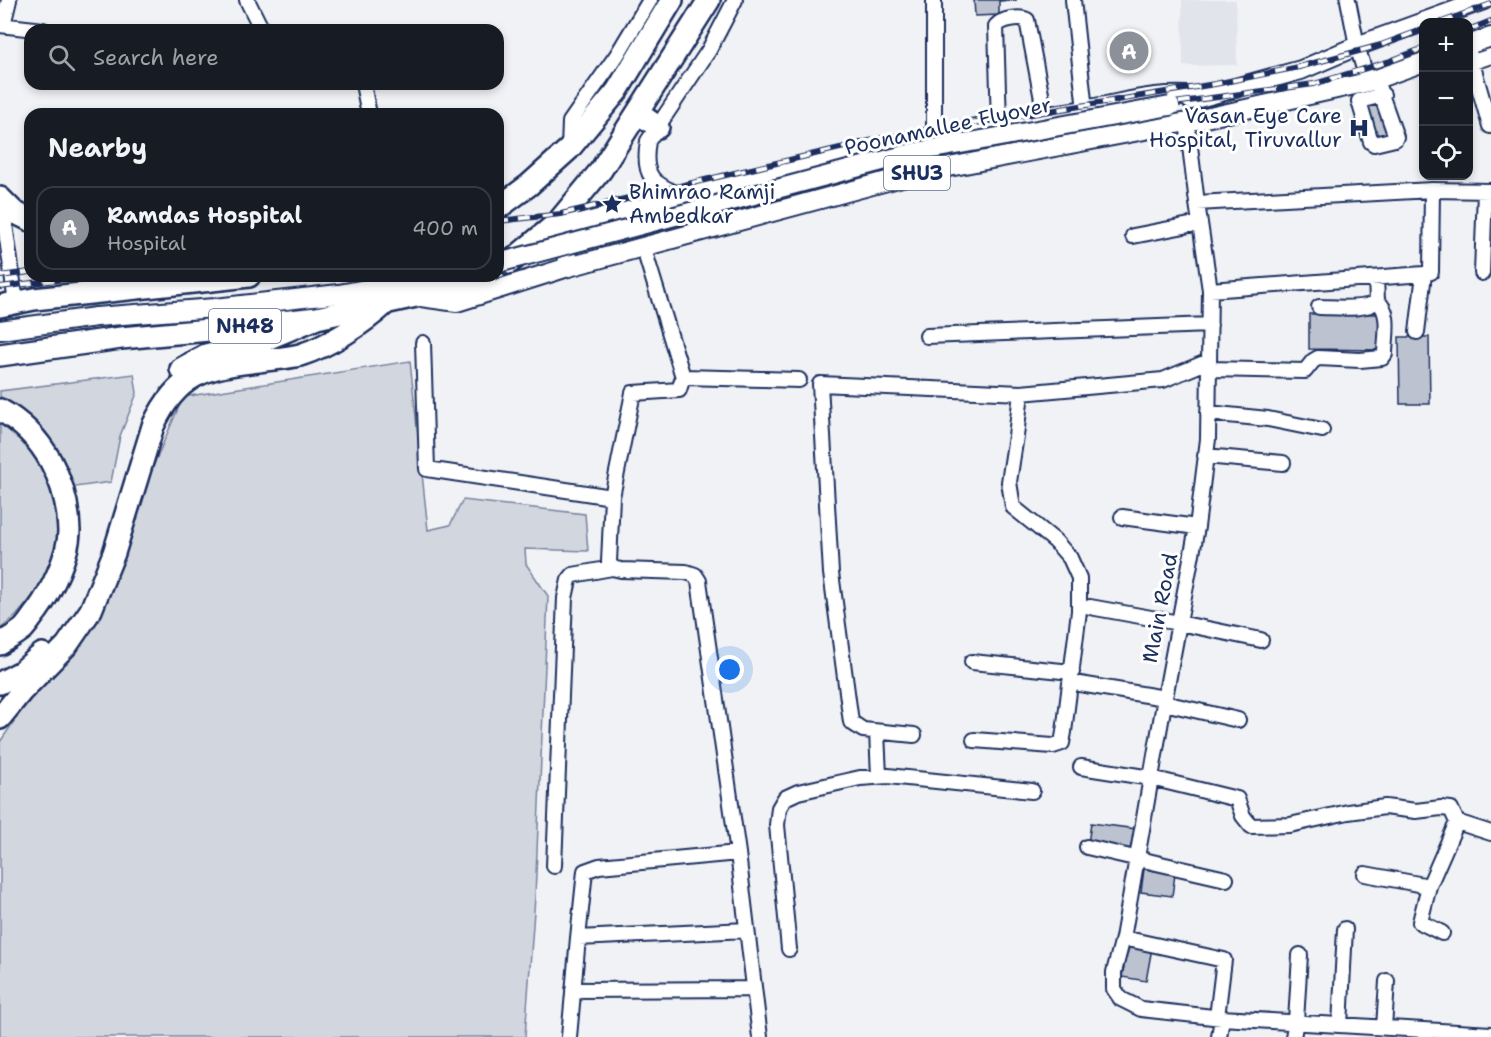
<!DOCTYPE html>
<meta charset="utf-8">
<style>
:root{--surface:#171b24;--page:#20242c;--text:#f1f3f6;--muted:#9ea1a6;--line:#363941;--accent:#8c9099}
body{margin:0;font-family:"Shantell Sans",sans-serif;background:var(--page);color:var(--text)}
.controls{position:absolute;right:18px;top:18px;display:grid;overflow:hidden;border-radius:12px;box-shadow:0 3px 9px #0003}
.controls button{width:54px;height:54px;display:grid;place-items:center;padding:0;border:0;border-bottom:2px solid var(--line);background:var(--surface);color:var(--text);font:30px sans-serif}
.you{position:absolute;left:730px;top:670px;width:21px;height:21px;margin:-15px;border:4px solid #fff;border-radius:50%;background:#1a73e8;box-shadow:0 0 0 9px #1a73e833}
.badge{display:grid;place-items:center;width:39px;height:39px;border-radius:50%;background:var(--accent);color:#fff;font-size:20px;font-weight:700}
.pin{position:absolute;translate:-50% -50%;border:3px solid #fff;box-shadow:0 2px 6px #0006}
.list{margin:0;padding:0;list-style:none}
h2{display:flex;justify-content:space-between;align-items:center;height:78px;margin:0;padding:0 24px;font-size:26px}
h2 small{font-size:20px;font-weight:400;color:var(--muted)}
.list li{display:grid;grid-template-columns:39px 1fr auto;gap:18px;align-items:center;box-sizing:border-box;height:84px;margin:0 12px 12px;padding:0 12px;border:2px solid var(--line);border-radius:18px}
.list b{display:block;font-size:22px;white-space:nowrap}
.list p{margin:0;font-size:20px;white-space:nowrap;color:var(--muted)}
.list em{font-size:20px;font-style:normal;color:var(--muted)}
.icon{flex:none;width:33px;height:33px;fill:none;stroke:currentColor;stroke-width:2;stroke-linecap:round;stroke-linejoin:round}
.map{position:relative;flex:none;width:1491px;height:1037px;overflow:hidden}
.search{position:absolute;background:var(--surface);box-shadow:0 3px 9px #0003;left:24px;top:24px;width:480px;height:66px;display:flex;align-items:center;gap:15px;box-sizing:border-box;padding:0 21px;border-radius:18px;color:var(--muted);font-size:22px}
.panel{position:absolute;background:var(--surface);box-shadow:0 3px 9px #0003;left:24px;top:108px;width:480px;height:174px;border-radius:18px}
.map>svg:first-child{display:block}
.built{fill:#e1e4ea}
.green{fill:#d2d6df;stroke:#76829e;stroke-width:1.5}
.building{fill:#bcc2d0;stroke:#1b2f5e;stroke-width:1.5}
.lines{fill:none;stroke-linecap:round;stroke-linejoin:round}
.minor-casing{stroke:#1b2f5e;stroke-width:18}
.major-casing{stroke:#1b2f5e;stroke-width:22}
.highway-casing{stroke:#1b2f5e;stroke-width:26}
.minor{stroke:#fff;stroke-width:14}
.major{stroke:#fff;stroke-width:18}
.highway{stroke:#fff;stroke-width:21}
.rail-casing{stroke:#1b2f5e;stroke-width:6}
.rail{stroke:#fff;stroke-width:4;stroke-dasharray:11;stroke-linecap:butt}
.major-bridge-casing{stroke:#1b2f5e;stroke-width:22;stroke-linecap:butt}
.major-bridge{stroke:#fff;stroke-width:18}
.labels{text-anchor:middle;stroke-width:6;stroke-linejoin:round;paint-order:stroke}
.shield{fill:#fff;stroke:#5f6d8e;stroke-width:1.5}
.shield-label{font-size:20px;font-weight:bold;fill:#1b2f5e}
.poi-label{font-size:21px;fill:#1b2f5e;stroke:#fff;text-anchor:end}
.street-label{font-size:21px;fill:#1b2f5e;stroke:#fff}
</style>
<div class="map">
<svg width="1491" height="1037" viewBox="0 0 1491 1037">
<rect width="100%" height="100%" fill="#f1f2f5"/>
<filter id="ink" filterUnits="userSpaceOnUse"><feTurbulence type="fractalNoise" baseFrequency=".0167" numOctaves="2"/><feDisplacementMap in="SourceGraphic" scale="12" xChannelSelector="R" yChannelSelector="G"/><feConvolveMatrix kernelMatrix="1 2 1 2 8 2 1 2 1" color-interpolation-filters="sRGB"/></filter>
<g filter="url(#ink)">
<path class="built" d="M1182 0H1236L1237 65 1183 66Z"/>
<path class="green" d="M410 361 428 530 450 525 463 500 585 514 588 551 525 549 526 564 548 596 535 897 525 1037H0V742L32 695 78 647 102 605 140 497 183 397Z
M134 374 137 393 120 436 111 482 75 487 63 465 22 411 0 396V391Z
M0 422 25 439 37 459 52 490 58 536 50 564 38 590 16 616 0 629Z"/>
<path class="building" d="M974 0H1017L999 1V15L975 16Z
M1139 36 1140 61H1120V37Z
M1382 99 1391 133 1371 137 1363 104Z
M1309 314H1383V350L1309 349Z
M1399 337H1429L1430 404H1400Z
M1091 823 1136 829 1132 851 1088 844Z
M1144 869 1175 874 1172 896 1141 892Z
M1128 944 1152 948 1146 981 1122 977Z"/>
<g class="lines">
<g class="minor-casing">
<path id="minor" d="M247 0 262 30
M934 0V137
M1073 0 1085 110
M1348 0 1357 46 1368 82
M0 25 43 30
M3 25 9 0
M1468 49 1490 126
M1473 62 1491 56
M1376 80 1396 137 1395 139 1374 144 1371 142 1359 101 1383 95
M363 84 369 114
M1187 122 1197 203 1210 290 1208 439 1197 527 1166 692 1123 938 1114 972V989L1121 999 1141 1009 1222 1018 1491 1034
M999 123 996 26C1002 19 1020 16 1027 20L1045 115
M569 149 570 122 617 55 650 0
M683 196C652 184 642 176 648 141L709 50 735 0
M1197 203 1432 190 1491 191
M4 217 16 303
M1133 236 1200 223
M643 246 683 377 679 390 633 393 612 497 609 562 612 568 621 570 686 572 695 575 699 581 738 853 760 1037
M1482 273 1485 191
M1210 290 1424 274 1431 272 1432 190
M1319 307C1333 307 1367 311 1377 301L1376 278
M1417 332 1424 274
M927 336 1210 325
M423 343 427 469 612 497
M1209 369 1305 371 1313 361 1318 358 1360 360 1382 358 1385 354C1385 337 1392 312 1377 301
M683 377 799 380
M1208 413 1268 419 1322 430
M1205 456 1283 463
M1122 517 1197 527
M1090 607 1179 623 1261 640
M972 662 1072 672
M1080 684 1165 698
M1164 703 1238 720
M877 732 879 776
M914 735 863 730 851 722 831 573 820 384 1021 393 1163 380 1209 361
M974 740 1053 746 1062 743 1064 732 1079 611V578L1070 558 1055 541 1013 507 1009 482 1016 436 1021 393
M1081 767 1151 778 1237 799 1243 816 1251 826 1290 825 1348 812 1385 807 1416 811 1441 808 1451 809 1457 822 1429 886 1420 922 1442 933
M1457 822 1491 833
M1087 847 1226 879
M738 853 599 866 585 871 578 938 747 930
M554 866 565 598 569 580 573 575 612 568
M1365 874 1429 886
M1123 938 1224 960 1217 1017
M789 949 777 825 779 808 785 798 798 792 860 778 888 776 1032 791
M573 990 754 989
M1340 1025 1345 929
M1384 1028 1387 981
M569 1037 578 938
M1219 1037 1222 1018
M1293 1037 1296 1021 1300 955"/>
</g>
<g class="major-casing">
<path id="major" d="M1468 45 1491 37
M1191 100 1301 70 1357 46 1484 0
M567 257 563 239 568 232 580 224C713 188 846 153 981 127 1015 120 1050 116 1084 110 1127 103 1155 92 1200 97
M421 297 457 302 565 268 917 173 1187 122 1368 82 1424 62
M0 330 96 317 215 308 339 294 434 276"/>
</g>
<g class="highway-casing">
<path id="highway" d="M638 113 658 127
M0 198 14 212 30 220
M498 208 529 185 569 149 617 91 672 0
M509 263 558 222 601 170 709 0
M0 306 34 299 249 276
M0 355 121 338 220 329 317 318 452 288 486 276
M181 369 206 355 259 342 317 318
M0 410C44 434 68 482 69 531 69 555 51 592 37 611 32 617 28 624 23 629 16 635 7 639 0 644
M0 683 21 672 42 654
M0 718 21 692 67 645 91 610 114 553 153 426C177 374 205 367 259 361 272 359 287 358 300 355 329 346 363 324 386 303"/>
</g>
<use href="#minor" class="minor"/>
<use href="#major" class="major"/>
<use href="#highway" class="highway"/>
<g class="rail-casing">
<path id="rail" d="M1442 22 1491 4
M1468 30 1491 21
M1048 120 1314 84 1390 61 1424 48
M498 221 561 214 878 139 1215 84 1299 67 1381 45 1424 29
M0 276 30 272
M0 287 88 276"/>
</g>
<use href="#rail" class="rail"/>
<g class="major-bridge-casing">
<path id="major-bridge" d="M498 263 916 152 1170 106"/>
</g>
<use href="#major-bridge" class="major-bridge"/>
</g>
</g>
<defs>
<g id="hospital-bare" transform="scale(1.62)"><path d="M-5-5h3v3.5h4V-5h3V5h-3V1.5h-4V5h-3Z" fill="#1b2f5e" stroke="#fff" stroke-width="2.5" paint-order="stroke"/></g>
<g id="sight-bare" transform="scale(1.62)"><path d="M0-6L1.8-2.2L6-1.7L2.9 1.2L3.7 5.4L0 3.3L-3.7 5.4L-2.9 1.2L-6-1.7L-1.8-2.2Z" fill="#1b2f5e" stroke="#fff" stroke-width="2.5" paint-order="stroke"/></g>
</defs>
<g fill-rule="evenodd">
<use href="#hospital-bare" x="1359" y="128"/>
<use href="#sight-bare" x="612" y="204"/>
</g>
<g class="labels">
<g class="shield">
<rect x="884" y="156" width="66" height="34" rx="4.5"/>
<rect x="209" y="309" width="72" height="34" rx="4.5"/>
</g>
<g class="shield-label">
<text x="917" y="180">SHU3</text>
<text x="245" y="333">NH48</text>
</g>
<g class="poi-label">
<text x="1342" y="123">Vasan Eye Care<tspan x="1342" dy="24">Hospital, Tiruvallur</tspan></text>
<text x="629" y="199" text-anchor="start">Bhimrao Ramji<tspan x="629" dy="24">Ambedkar</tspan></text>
</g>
<g class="street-label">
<text transform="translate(948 126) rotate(-12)" y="7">Poonamallee Flyover</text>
<text transform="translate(1160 608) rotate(-79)" y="7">Main Road</text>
</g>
</g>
</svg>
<div class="controls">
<button>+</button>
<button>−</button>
<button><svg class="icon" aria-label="locate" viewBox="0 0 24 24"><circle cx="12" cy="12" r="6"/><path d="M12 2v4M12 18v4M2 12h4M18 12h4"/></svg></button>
</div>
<div class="you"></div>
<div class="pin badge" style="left:1129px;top:51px">A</div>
<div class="search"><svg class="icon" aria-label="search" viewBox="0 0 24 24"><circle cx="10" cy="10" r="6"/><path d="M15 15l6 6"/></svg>Search here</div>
<section class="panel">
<h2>Nearby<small></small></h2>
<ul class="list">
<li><span class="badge">A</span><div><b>Ramdas Hospital</b><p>Hospital</p></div><em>400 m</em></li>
</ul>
</section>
</div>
